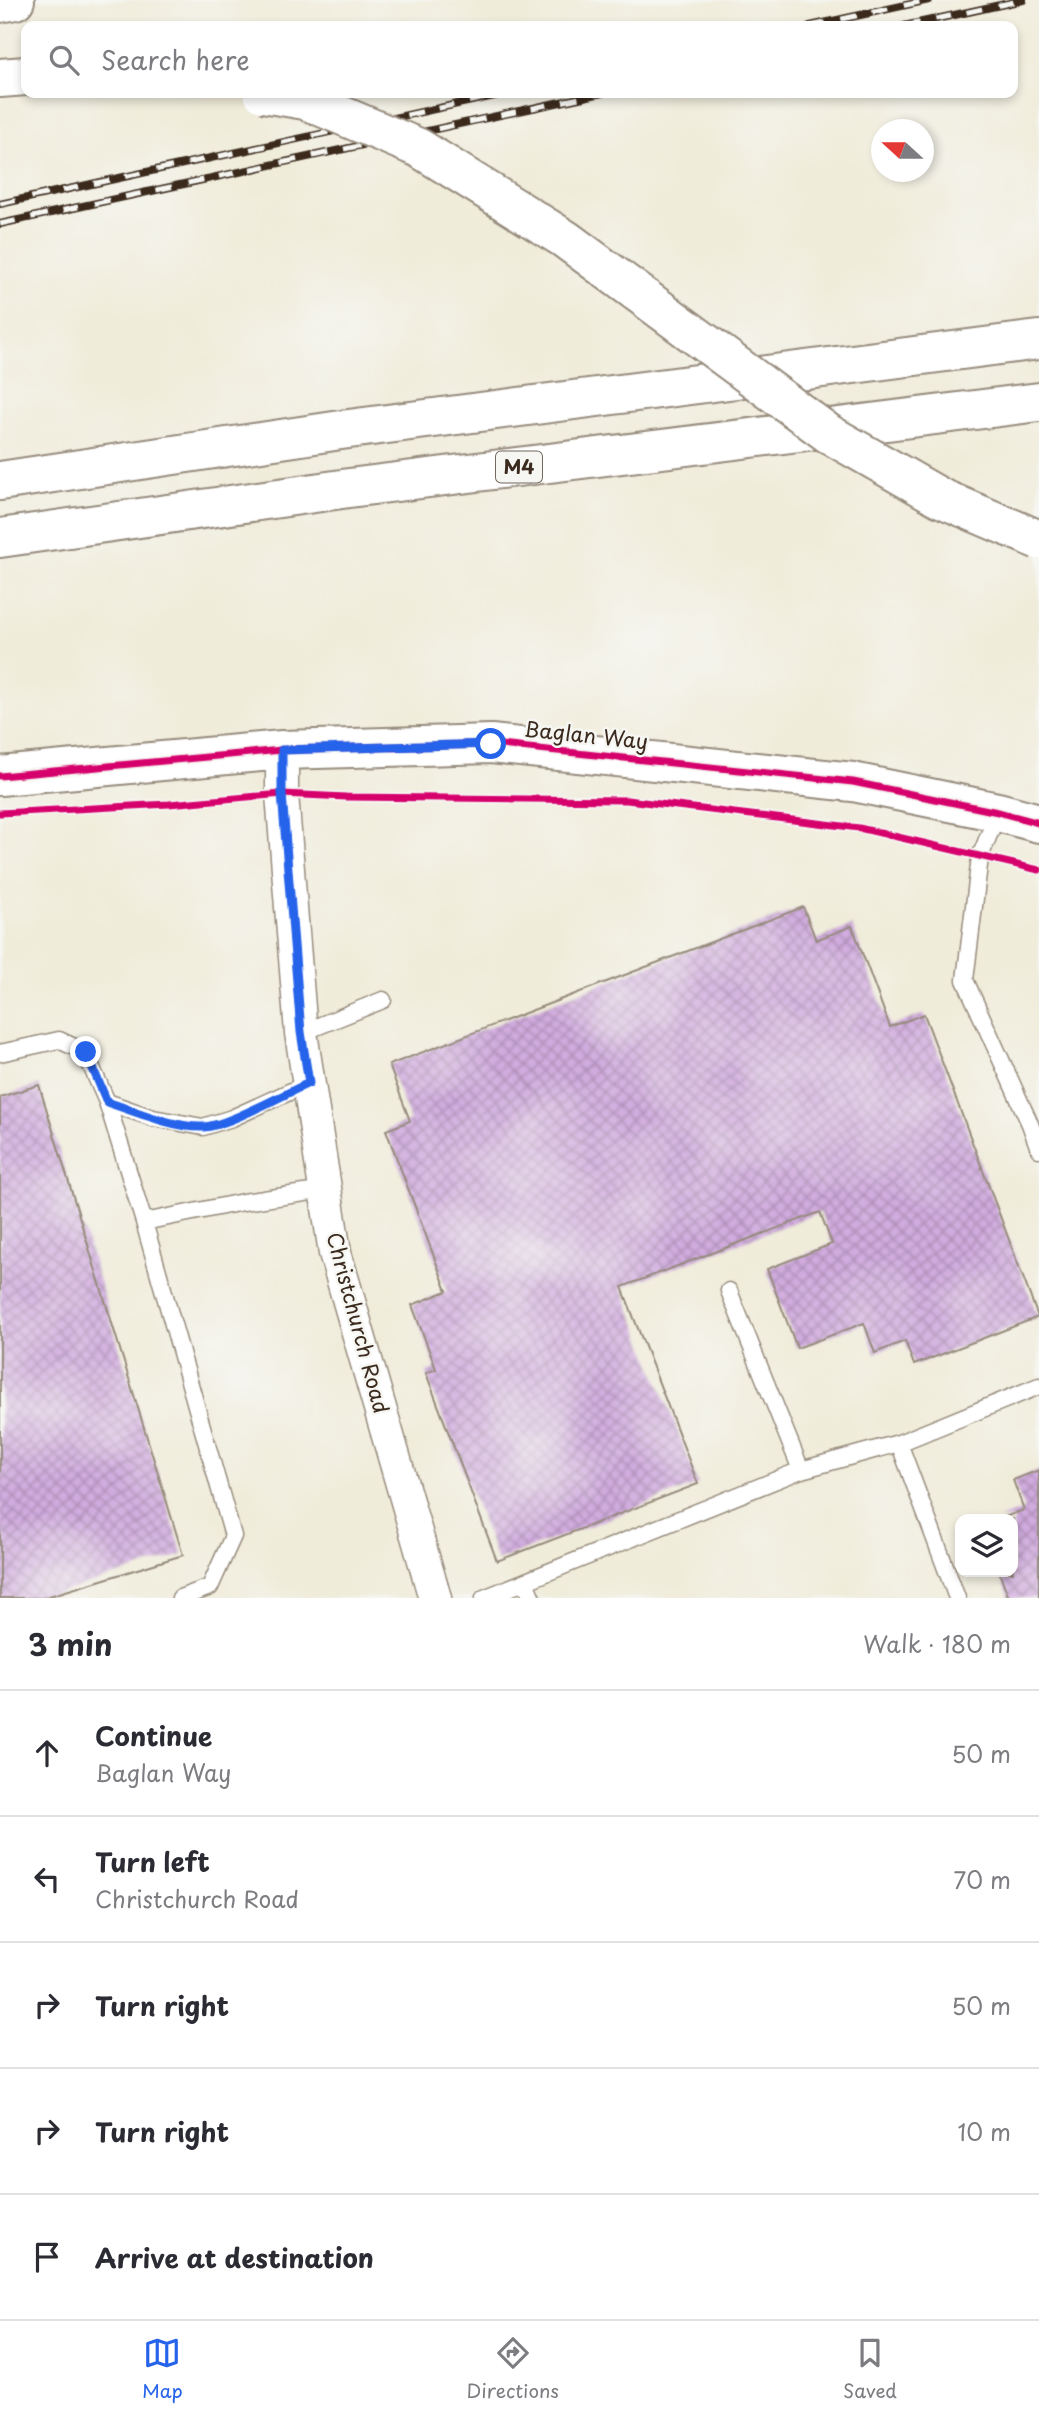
<!DOCTYPE html>
<meta charset="utf-8">
<style>
:root{--surface:#fff;--page:#f7f7f7;--text:#2b2b33;--muted:#7c7c81;--line:#e1e1e2;--accent:#2563eb}
body{margin:0;font-family:"Playpen Sans",sans-serif;background:var(--page);color:var(--text)}
.controls{position:absolute;right:21px;bottom:21px;display:grid;overflow:hidden;border-radius:14px;box-shadow:0 4px 10px #0003}
.controls button{width:63px;height:63px;display:grid;place-items:center;padding:0;border:0;border-bottom:2px solid var(--line);background:var(--surface);color:var(--text);font:35px sans-serif}
.compass{position:absolute;left:871px;top:119px;width:63px;height:63px;border-radius:50%;background:var(--surface);box-shadow:0 4px 10px #0003;rotate:291deg}
.stop{position:absolute;width:21px;height:21px;margin:-16px;border:5px solid #2563eb;border-radius:50%;background:#fff}
.stop.end{background:#2563eb;border-color:#fff;box-shadow:0 2px 7px #0008}
.list{margin:0;padding:0;list-style:none}
h2{display:flex;justify-content:space-between;align-items:center;height:91px;margin:0;padding:0 28px;font-size:30px}
h2 small{font-size:23px;font-weight:400;color:var(--muted)}
.list li{display:grid;grid-template-columns:46px 1fr auto;gap:21px;align-items:center;box-sizing:border-box;height:126px;padding:0 28px;border-top:2px solid var(--line)}
.list b{display:block;font-size:26px;white-space:nowrap}
.list p{margin:0;font-size:23px;white-space:nowrap;color:var(--muted)}
.list em{font-size:23px;font-style:normal;color:var(--muted)}
.icon{flex:none;width:38px;height:38px;fill:none;stroke:currentColor;stroke-width:2;stroke-linecap:round;stroke-linejoin:round}
.map{position:relative;flex:none;width:1039px;height:1598px;overflow:hidden}
.search{position:absolute;background:var(--surface);box-shadow:0 4px 10px #0003;left:21px;right:21px;top:21px;height:77px;display:flex;align-items:center;gap:18px;box-sizing:border-box;padding:0 24px;border-radius:14px;color:var(--muted);font-size:26px}
.sheet{height:721px;background:var(--surface)}
nav{display:flex;justify-content:space-around;align-items:center;box-sizing:border-box;height:98px;border-top:2px solid var(--line);background:var(--surface);font-size:19px;color:var(--muted)}
nav a{display:grid;justify-items:center;gap:4px}
nav .on{color:var(--accent)}
.map>svg:first-child{display:block}
.building{fill:url(#building-cross-hatch)}
.lines{fill:none;stroke-linecap:round;stroke-linejoin:round}
.service-casing{stroke:#968b7c;stroke-width:19}
.minor-casing{stroke:#968b7c;stroke-width:35}
.tertiary-casing{stroke:#968b7c;stroke-width:42}
.motorway-casing{stroke:#968b7c;stroke-width:42}
.service{stroke:#fff;stroke-width:16}
.minor{stroke:#fff;stroke-width:32}
.tertiary{stroke:#fff;stroke-width:38}
.motorway{stroke:#fff;stroke-width:38}
.rail-casing{stroke:#3b2a1e;stroke-width:8}
.rail{stroke:#f6f6f2;stroke-width:5;stroke-dasharray:16;stroke-linecap:butt}
.motorway-bridge-casing{stroke:#968b7c;stroke-width:42;stroke-linecap:butt}
.motorway-bridge{stroke:#fff;stroke-width:38}
.cycleway-casing{stroke:#f6f6f2;stroke-width:11}
.cycleway{stroke:#d6006c;stroke-width:7}
.route{stroke:#2563eb;stroke-width:9}
.labels{text-anchor:middle;stroke-width:5;stroke-linejoin:round;paint-order:stroke}
.shield{fill:#f6f6f2;stroke:#73675e;stroke-width:2}
.shield-label{font-size:19px;font-weight:bold;fill:#3b2a1e}
.street-label{font-size:21px;fill:#3b2a1e;stroke:#f6f6f2}
</style>
<div class="map">
<svg width="1039" height="1598" viewBox="0 0 1039 1598">
<defs>
<pattern id="building-cross-hatch" width="8" height="8" patternUnits="userSpaceOnUse" patternTransform="scale(1.75)"><rect width="8" height="8" fill="#d1acdf"/><path d="M0 0l8 8M0 8l8-8" fill="none" stroke="#ab8cb4"/></pattern>
</defs>
<rect width="100%" height="100%" fill="#f6f6f2"/>
<filter id="ink" filterUnits="userSpaceOnUse"><feTurbulence type="fractalNoise" baseFrequency=".0143" numOctaves="2"/><feDisplacementMap in="SourceGraphic" scale="14" xChannelSelector="R" yChannelSelector="G"/><feConvolveMatrix kernelMatrix="1 2 1 2 8 2 1 2 1" color-interpolation-filters="sRGB"/></filter>
<filter id="wash" filterUnits="userSpaceOnUse"><feTurbulence type="fractalNoise" baseFrequency=".00686" numOctaves="4" result="noise"/><feDisplacementMap in="SourceGraphic" scale="28" xChannelSelector="R" yChannelSelector="G"/><feGaussianBlur stdDeviation="1.57" result="paint"/><feColorMatrix in="noise" values="0 0 0 0 0 0 0 0 0 0 0 0 0 0 0 0 0 1.4 0 .05"/><feComposite in="paint" operator="in"/></filter>
<g filter="url(#wash)">
<rect width="100%" height="100%" fill="#f0ecda"/>
<g id="blocks">
<path class="building" d="M803 907 816 940 852 926 890 1027 924 1014 1038 1317 914 1365 905 1341 875 1353 864 1323 797 1348 767 1269 832 1244 820 1212 622 1287 698 1484 497 1561 426 1373 436 1369 412 1305 447 1291 386 1130 410 1121 389 1065Z
M39 1085 183 1555 43 1598H0V1097Z
M1039 1470V1598H1009L999 1572H1013V1519H999L1024 1510 1013 1480Z"/>
</g>
</g>
<g filter="url(#ink)">
<use href="#blocks" fill-opacity="0" stroke="#968b7c" stroke-width="2"/>
<g class="lines">
<g class="service-casing">
<path id="service" d="M998 812 980 857 965 980 1030 1124 1039 1149
M301 1033 383 1000
M0 1053 59 1040 85 1052 107 1102 144 1222 233 1536 210 1587 180 1598
M107 1102 153 1118 203 1127 232 1118 309 1083
M144 1222 243 1202 325 1190
M729 1291 801 1470
M899 1443 957 1598
M525 1582 532 1598
M484 1598 801 1470 899 1443 1039 1386"/>
</g>
<g class="minor-casing">
<path id="minor" d="M282 750V794L301 1033 335 1253 435 1598"/>
</g>
<g class="tertiary-casing">
<path id="tertiary" d="M0 776 282 750 491 744 853 782 998 812 1039 823"/>
</g>
<g class="motorway-casing">
<path id="motorway" d="M0 3 15 0
M0 78 26 76
M0 481 341 430 1039 340
M0 538 349 488 1039 402"/>
</g>
<use href="#service" class="service"/>
<use href="#minor" class="minor"/>
<use href="#tertiary" class="tertiary"/>
<use href="#motorway" class="motorway"/>
<g class="rail-casing">
<path id="rail" d="M810 26 929 0
M904 26 1023 0
M0 204 508 93
M0 224 602 93"/>
</g>
<use href="#rail" class="rail"/>
<g class="motorway-bridge-casing">
<path id="motorway-bridge" d="M263 93 305 100 419 148 565 239 829 434 941 498 1039 540"/>
</g>
<use href="#motorway-bridge" class="motorway-bridge"/>
<g class="cycleway-casing">
<path id="cycleway" d="M0 776 282 750 491 744 853 782 998 812 1039 823
M0 813 169 804 282 794 346 797 627 800 859 828 1039 870"/>
</g>
<use href="#cycleway" class="cycleway"/>
</g>
</g>
<g class="lines" filter="url(#ink)">
<path class="route" d="M86 1052 107 1102C133 1111 176 1128 203 1127 227 1126 284 1094 309 1083L301 1032 282 794V750L491 744"/>
</g>
<g class="labels">
<rect class="shield" x="496" y="451.5" width="46" height="31" rx="5"/>
<g class="shield-label">
<text x="519" y="474">M4</text>
</g>
<g class="street-label">
<text transform="translate(586 736) rotate(6)" y="7">Baglan Way</text>
<text transform="translate(357 1323) rotate(75)" y="7">Christchurch Road</text>
</g>
</g>
</svg>
<div class="controls">
<button><svg class="icon" aria-label="layers" viewBox="0 0 24 24"><path d="M12 4l9 5-9 5-9-5zM3 14l9 5 9-5"/></svg></button>
</div>
<svg class="compass" viewBox="-18 -18 36 36"><path d="M0-13l5 13h-10z" fill="#e53935"/><path d="M0 13l5-13h-10z" fill="#7c7c81"/></svg>
<div class="stop" style="left:491px;top:744px"></div>
<div class="stop end" style="left:86px;top:1052px"></div>
<div class="search"><svg class="icon" aria-label="search" viewBox="0 0 24 24"><circle cx="10" cy="10" r="6"/><path d="M15 15l6 6"/></svg>Search here</div>
</div>
<section class="sheet">
<h2>3 min<small>Walk · 180 m</small></h2>
<ul class="list">
<li><svg class="icon" aria-label="ahead" viewBox="0 0 24 24"><path d="M12 20V5M6 11l6-6 6 6"/></svg><div><b>Continue</b><p>Baglan Way</p></div><em>50 m</em></li>
<li><svg class="icon" aria-label="left" viewBox="0 0 24 24"><path d="M17 20v-9H6M10 6l-5 5 5 5"/></svg><div><b>Turn left</b><p>Christchurch Road</p></div><em>70 m</em></li>
<li><svg class="icon" aria-label="right" viewBox="0 0 24 24"><path d="M7 20v-9h11M14 6l5 5-5 5"/></svg><div><b>Turn right</b></div><em>50 m</em></li>
<li><svg class="icon" aria-label="right" viewBox="0 0 24 24"><path d="M7 20v-9h11M14 6l5 5-5 5"/></svg><div><b>Turn right</b></div><em>10 m</em></li>
<li><svg class="icon" aria-label="arrive" viewBox="0 0 24 24"><path d="M6 21V4h12l-3 4 3 4H6"/></svg><div><b>Arrive at destination</b></div></li>
</ul>
</section>
<nav>
<a class="on"><svg class="icon" aria-label="map" viewBox="0 0 24 24"><path d="M3 6l6-2 6 2 6-2v14l-6 2-6-2-6 2zM9 4v14M15 6v14"/></svg>Map</a>
<a><svg class="icon" aria-label="directions" viewBox="0 0 24 24"><path d="M12 3l9 9-9 9-9-9zM9 14v-3h6M13 9l2 2-2 2"/></svg>Directions</a>
<a><svg class="icon" aria-label="saved" viewBox="0 0 24 24"><path d="M7 4h10v16l-5-4-5 4z"/></svg>Saved</a>
</nav>
